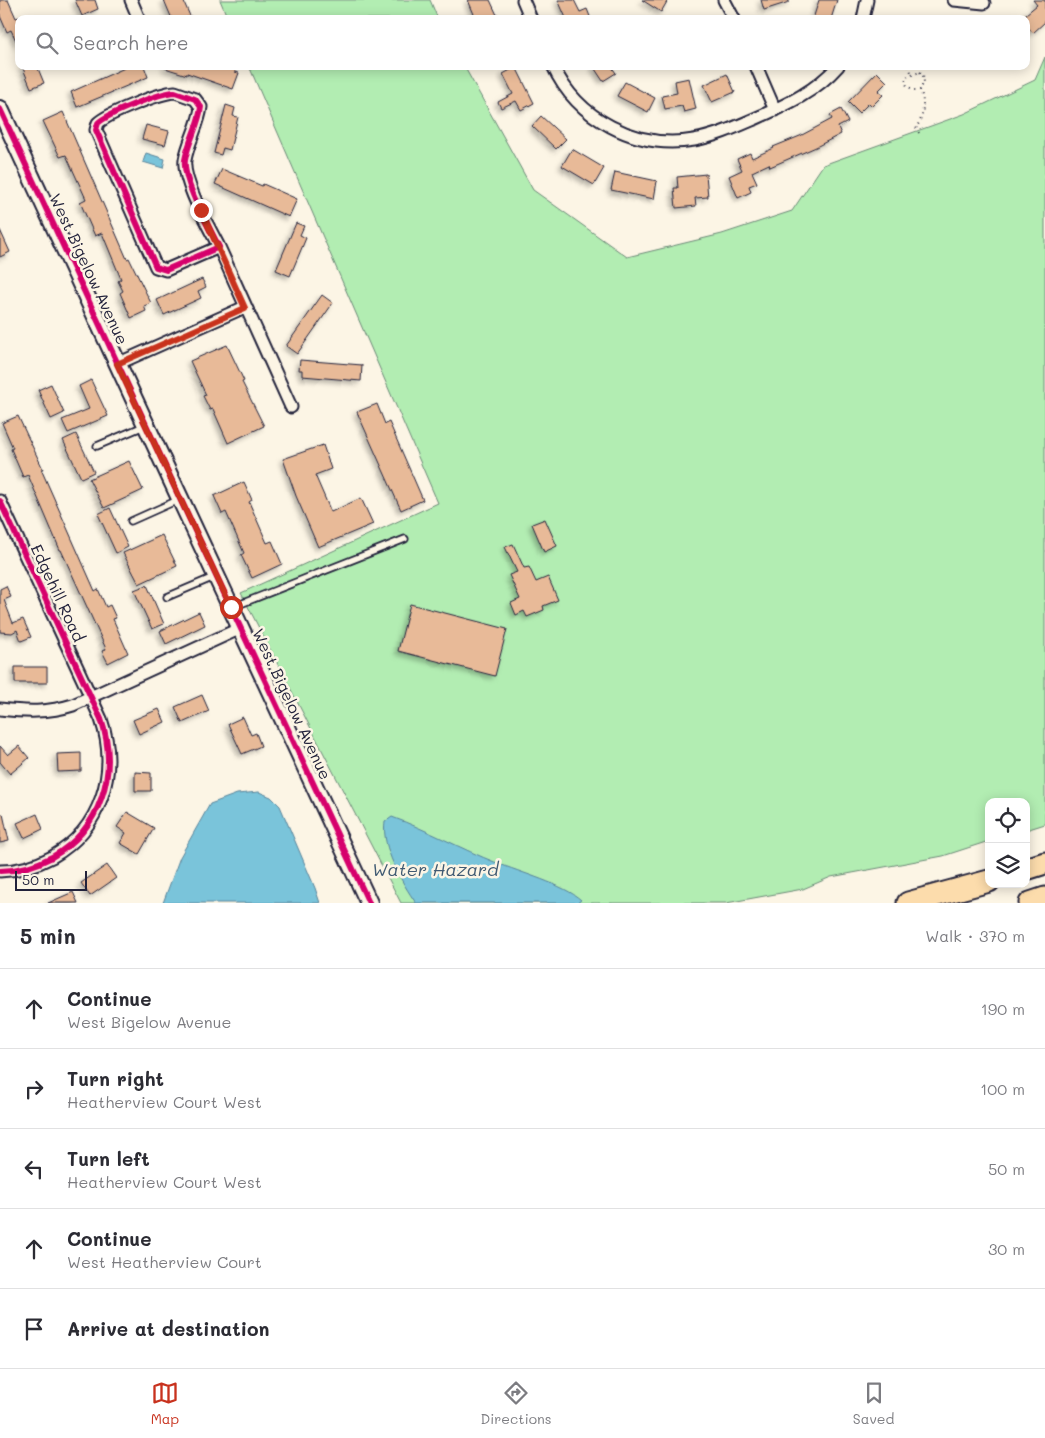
<!DOCTYPE html>
<meta charset="utf-8">
<style>
:root{--surface:#fff;--page:#f2f2f3;--text:#2b2b33;--muted:#7c7c81;--line:#e1e1e2;--accent:#c8321e}
body{margin:0;font-family:Mali,sans-serif;background:var(--page);color:var(--text)}
.controls{position:absolute;right:15px;bottom:15px;display:grid;overflow:hidden;border-radius:10px;box-shadow:0 2px 12px #0003}
.controls button{width:45px;height:45px;display:grid;place-items:center;padding:0;border:0;border-bottom:1px solid var(--line);background:var(--surface);color:var(--text);font:25px sans-serif}
.scale{position:absolute;left:15px;bottom:12px;width:72px;box-sizing:border-box;padding-left:5px;border:2px solid #22223b;border-top:0;font-size:14px;line-height:18px;white-space:nowrap;color:#22223b;-webkit-text-stroke:4px #fcf5e5;paint-order:stroke}
.stop{position:absolute;width:15px;height:15px;margin:-11px;border:4px solid #c8321e;border-radius:50%;background:#fff}
.stop.end{background:#c8321e;border-color:#fff;box-shadow:0 1px 5px #0008}
.list{margin:0;padding:0;list-style:none}
h2{display:flex;justify-content:space-between;align-items:center;height:65px;margin:0;padding:0 20px;font-size:21px}
h2 small{font-size:16px;font-weight:400;color:var(--muted)}
.list li{display:grid;grid-template-columns:32px 1fr auto;gap:15px;align-items:center;box-sizing:border-box;height:80px;padding:0 20px;border-top:1px solid var(--line)}
.list b{display:block;font-size:19px;white-space:nowrap}
.list p{margin:0;font-size:16px;white-space:nowrap;color:var(--muted)}
.list em{font-size:16px;font-style:normal;color:var(--muted)}
.icon{flex:none;width:28px;height:28px;fill:none;stroke:currentColor;stroke-width:2;stroke-linecap:round;stroke-linejoin:round}
.map{position:relative;flex:none;width:1045px;height:903px;overflow:hidden}
.search{position:absolute;background:var(--surface);box-shadow:0 2px 12px #0003;left:15px;right:15px;top:15px;height:55px;display:flex;align-items:center;gap:12px;box-sizing:border-box;padding:0 18px;border-radius:10px;color:var(--muted);font-size:19px}
.sheet{height:465px;background:var(--surface)}
nav{display:flex;justify-content:space-around;align-items:center;box-sizing:border-box;height:70px;border-top:1px solid var(--line);background:var(--surface);font-size:14px;color:var(--muted)}
nav a{display:grid;justify-items:center;gap:2px}
nav .on{color:var(--accent)}
.map>svg:first-child{display:block}
.green{fill:#b2edb2;stroke:#6a8876}
.water{fill:#7ac4da;stroke:#57839a}
.building{fill:#e8ba98;stroke:#22223b;filter:url(#shadow)}
.lines{fill:none;stroke-linecap:round;stroke-linejoin:round}
.lane-casing{stroke:#22223b;stroke-width:9}
.street-casing{stroke:#22223b;stroke-width:15}
.secondary-casing{stroke:#22223b;stroke-width:20}
.highway-casing{stroke:#22223b;stroke-width:25}
.path{stroke:#22223b;stroke-width:2;stroke-dasharray:1 4;stroke-linecap:butt}
.lane{stroke:#fcf5e5;stroke-width:5.5}
.street{stroke:#fcf5e5;stroke-width:11}
.secondary{stroke:#fcf5e5;stroke-width:16}
.highway{stroke:#fcdcac;stroke-width:21}
.cycleway-casing{stroke:#fcf5e5;stroke-width:9}
.cycleway{stroke:#d6006c;stroke-width:6}
.route{stroke:#c8321e;stroke-width:6}
.labels{text-anchor:middle;stroke-width:5;stroke-linejoin:round;paint-order:stroke}
.street-label{font-size:16px;fill:#22223b;stroke:#fcf5e5}
.water-label{font-size:18px;font-style:italic;fill:#415b73;stroke:#fcf5e5}
</style>
<div class="map">
<svg width="1045" height="903" viewBox="0 0 1045 903">
<defs>
<filter id="shadow"><feDropShadow dx="-3" dy="3" stdDeviation="2.5" flood-color="#0004"/></filter>
</defs>
<rect width="100%" height="100%" fill="#fcf5e5"/>
<filter id="ink" filterUnits="userSpaceOnUse"><feTurbulence type="fractalNoise" baseFrequency=".02" numOctaves="2"/><feDisplacementMap in="SourceGraphic" scale="10" xChannelSelector="R" yChannelSelector="G"/><feConvolveMatrix kernelMatrix="1 2 1 2 8 2 1 2 1" color-interpolation-filters="sRGB"/></filter>
<g filter="url(#ink)">
<path class="green" d="M220 0H430L438 19H228Z
M1045 57V824L1026 830V802H989V841L943 856 831 877 803 889 726 903H401L241 593 438 503 249 66H464L533 190 627 257 722 234 792 211 823 165 964 114 1035 80Z"/>
<path class="water" d="M146 153 165 159 163 168 143 162Z
M259 792 271 797 280 806 315 888 320 903H163L180 857 210 804 237 794Z
M392 817C428 830 461 849 497 863 519 872 565 885 581 900L577 903H416C402 883 381 847 385 822Z"/>
<path class="building" d="M0 0H8L16 18 19 17V47L11 30 7 32 0 16Z
M75 0H95L98 9 82 16Z
M164 0H183L190 16 183 19H172Z
M468 0H490L497 15 489 19H476Z
M558 0H574L580 12 587 9 591 19H563L566 18Z
M642 0H668L661 12Z
M761 0H789V2L764 10Z
M819 0H837L831 19H813Z
M1033 0H1045V22L1033 33 1026 25V14L1037 5Z
M22 66H37L44 83 31 88Z
M129 66H144L148 77 77 107 71 92Z
M165 66H237L235 72 239 73 233 89 187 73V75L165 68Z
M593 66H611L616 73 603 81Z
M516 67 534 103 521 110 516 101 501 108 498 102 513 94 503 74Z
M877 72 887 82 878 91 883 95 872 106 869 103 859 113 848 102Z
M727 74 735 92 712 102 704 85Z
M689 78 696 109 684 112 682 106 665 109 662 96 677 93 675 81Z
M625 82 655 98 648 112 617 96Z
M226 105 235 108 233 116 238 117 230 150 223 148 221 155 214 153Z
M841 109 848 122 838 127 841 134 816 147 770 167 769 164 752 172 757 183 749 186 751 192 738 198 729 176 742 170 737 159 750 153 752 158 774 148 773 147 800 136 832 119 830 115Z
M63 112 127 259 129 258 151 303 144 306 146 311 131 318 120 293 123 291 118 281 121 279 102 233 95 236 80 202 86 199 66 155 60 157 43 121Z
M541 116 566 139 556 149 532 126Z
M146 125 169 131 165 145 142 139Z
M572 149 604 168 594 185 562 166Z
M222 169 262 186 263 184 297 199 289 217 215 184Z
M615 172 657 181 654 199 611 190Z
M706 174 708 197 695 198 696 206 676 208 674 188H678L677 177Z
M296 223 304 226 300 235 306 238 290 276 276 270Z
M0 230 10 252 0 257Z
M202 279 206 287 198 291 201 298 164 315 157 300Z
M322 295 333 303 297 354 286 346Z
M227 345 244 381 242 382 264 426 228 443 213 409 210 410 203 396 206 395 190 361Z
M300 360 362 365 361 381 302 376V370H299Z
M91 380 108 416 68 433 62 420 89 409 79 386Z
M51 384 64 413 51 419 38 390Z
M377 404 385 424 389 422 423 500 401 510 357 412Z
M18 416 43 469H41L95 591 98 589 106 607 110 605 116 618 113 619 128 653 108 663 102 651 106 649 102 640 61 550H60L28 475 23 477 11 449 13 448 2 423Z
M76 434 94 472 81 478 63 440Z
M323 445 331 469 315 475 331 512 361 498 373 524 318 547 296 496 283 459Z
M129 461 143 490 104 508 89 479Z
M244 482 252 500 249 502 267 543 272 541 282 564 252 578 241 555 244 553 226 512 222 514 214 496Z
M110 508 128 547 116 553 98 514Z
M545 519 557 546 544 552 532 524Z
M162 535 177 566 139 584 123 553Z
M513 544 524 568 529 567 536 582 548 577 558 600 543 606 544 610 527 617 524 611 516 615 511 603 520 599 509 575 517 572 505 547Z
M147 585 164 624 152 629 134 590Z
M6 586 11 597 4 600 13 623 23 619 31 637 21 641 17 630 12 633 0 632V589Z
M410 604 507 629 495 676 398 651Z
M199 612 205 625 166 644 160 631Z
M15 667H47V683H15Z
M202 695 209 711 182 723 175 707Z
M159 709 165 722 139 734 133 720Z
M243 717 251 735 256 733 261 746 242 754 228 724Z
M0 746 8 755 19 746 29 758 10 774 0 762Z
M81 753V771L58 772 57 754Z
M135 772 151 773V791H135Z
M127 812 154 828 139 854 120 843 126 833 117 827Z
M0 814H3L9 841 0 843Z
M37 814 43 829 24 838 17 823Z
M107 865 116 878 90 896 81 883Z
M73 892 78 903H48Z"/>
<g class="lines">
<g class="lane-casing">
<path id="lane" d="M97 446 144 426
M131 521 178 500
M167 597 214 577
M233 607 405 539"/>
</g>
<g class="street-casing">
<path id="street" d="M131 0 139 19
M523 0 531 19
M724 0 734 19
M954 0 984 3
M863 19 867 0
M553 66C577 119 637 150 694 140 717 136 738 126 759 117 788 104 816 91 838 66
M756 66 775 110
M175 92 195 99 201 107C199 125 188 142 185 160 182 181 209 227 219 247L166 270 156 267 96 130 98 123C109 113 159 93 175 92Z
M219 247 291 407
M117 364 245 307
M0 501 101 719C119 772 101 829 52 857 37 865 18 871 0 871
M0 709C26 712 48 713 73 705L241 628"/>
</g>
<g class="secondary-casing">
<path id="secondary" d="M0 109 171 479 369 903"/>
</g>
<g class="highway-casing">
<path id="highway" d="M1026 869 1045 863
M908 903 989 881
M1030 903 1045 898"/>
</g>
<path class="path" d="M909 66 912 75
M920 72 923 75 924 82 920 90H914L907 86 905 81 906 77Z
M919 133 916 127C924 119 925 100 920 90"/>
<use href="#lane" class="lane"/>
<use href="#street" class="street"/>
<use href="#secondary" class="secondary"/>
<use href="#highway" class="highway"/>
<g class="cycleway-casing">
<path id="cycleway" d="M175 92 195 99 201 107C199 125 188 142 185 160 182 181 209 227 219 247L166 270 156 267 96 130 98 123C109 113 159 93 175 92Z
M0 109 171 479 369 903
M0 501 101 719C119 772 101 829 52 857 37 865 18 871 0 871"/>
</g>
<use href="#cycleway" class="cycleway"/>
</g>
</g>
<g class="lines" filter="url(#ink)">
<path class="route" d="M201 210 245 308 117 364 231 607"/>
</g>
<g class="labels">
<g class="street-label">
<text transform="translate(89 269) rotate(65)" y="6">West Bigelow Avenue</text>
<text transform="translate(58 593) rotate(65)" y="6">Edgehill Road</text>
<text transform="translate(292 704) rotate(65)" y="6">West Bigelow Avenue</text>
</g>
<g class="water-label">
<text x="435" y="876">Water Hazard</text>
</g>
</g>
</svg>
<div class="controls">
<button><svg class="icon" aria-label="locate" viewBox="0 0 24 24"><circle cx="12" cy="12" r="6"/><path d="M12 2v4M12 18v4M2 12h4M18 12h4"/></svg></button>
<button><svg class="icon" aria-label="layers" viewBox="0 0 24 24"><path d="M12 4l9 5-9 5-9-5zM3 14l9 5 9-5"/></svg></button>
</div>
<div class="scale">50 m</div>
<div class="stop" style="left:231px;top:607px"></div>
<div class="stop end" style="left:201px;top:210px"></div>
<div class="search"><svg class="icon" aria-label="search" viewBox="0 0 24 24"><circle cx="10" cy="10" r="6"/><path d="M15 15l6 6"/></svg>Search here</div>
</div>
<section class="sheet">
<h2>5 min<small>Walk · 370 m</small></h2>
<ul class="list">
<li><svg class="icon" aria-label="ahead" viewBox="0 0 24 24"><path d="M12 20V5M6 11l6-6 6 6"/></svg><div><b>Continue</b><p>West Bigelow Avenue</p></div><em>190 m</em></li>
<li><svg class="icon" aria-label="right" viewBox="0 0 24 24"><path d="M7 20v-9h11M14 6l5 5-5 5"/></svg><div><b>Turn right</b><p>Heatherview Court West</p></div><em>100 m</em></li>
<li><svg class="icon" aria-label="left" viewBox="0 0 24 24"><path d="M17 20v-9H6M10 6l-5 5 5 5"/></svg><div><b>Turn left</b><p>Heatherview Court West</p></div><em>50 m</em></li>
<li><svg class="icon" aria-label="ahead" viewBox="0 0 24 24"><path d="M12 20V5M6 11l6-6 6 6"/></svg><div><b>Continue</b><p>West Heatherview Court</p></div><em>30 m</em></li>
<li><svg class="icon" aria-label="arrive" viewBox="0 0 24 24"><path d="M6 21V4h12l-3 4 3 4H6"/></svg><div><b>Arrive at destination</b></div></li>
</ul>
</section>
<nav>
<a class="on"><svg class="icon" aria-label="map" viewBox="0 0 24 24"><path d="M3 6l6-2 6 2 6-2v14l-6 2-6-2-6 2zM9 4v14M15 6v14"/></svg>Map</a>
<a><svg class="icon" aria-label="directions" viewBox="0 0 24 24"><path d="M12 3l9 9-9 9-9-9zM9 14v-3h6M13 9l2 2-2 2"/></svg>Directions</a>
<a><svg class="icon" aria-label="saved" viewBox="0 0 24 24"><path d="M7 4h10v16l-5-4-5 4z"/></svg>Saved</a>
</nav>
